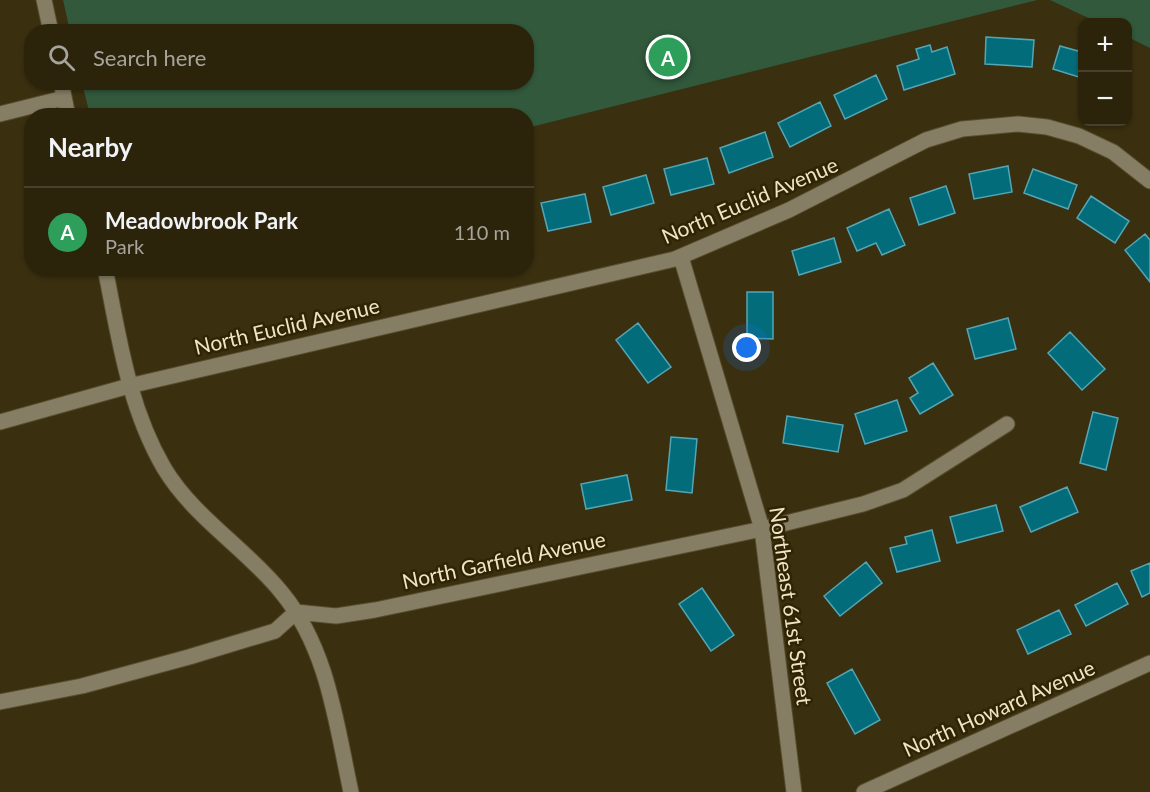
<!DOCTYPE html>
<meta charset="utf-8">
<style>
:root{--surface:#2c230b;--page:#382f19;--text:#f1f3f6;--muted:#a6a49d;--line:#48402c;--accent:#0b8043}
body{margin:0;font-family:Lato,sans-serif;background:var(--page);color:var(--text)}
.controls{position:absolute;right:18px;top:18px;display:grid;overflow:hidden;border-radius:12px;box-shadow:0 2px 4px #0004}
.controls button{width:54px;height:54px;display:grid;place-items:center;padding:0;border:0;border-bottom:2px solid var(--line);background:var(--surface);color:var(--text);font:30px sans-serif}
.you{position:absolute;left:747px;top:348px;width:21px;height:21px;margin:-15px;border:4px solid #fff;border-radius:50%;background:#1a73e8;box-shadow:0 0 0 9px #1a73e833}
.badge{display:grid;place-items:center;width:39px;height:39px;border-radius:50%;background:var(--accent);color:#fff;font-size:20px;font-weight:700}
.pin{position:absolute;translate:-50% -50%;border:3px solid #fff;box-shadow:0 2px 6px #0006}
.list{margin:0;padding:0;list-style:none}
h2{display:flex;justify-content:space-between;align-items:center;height:78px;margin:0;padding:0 24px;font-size:26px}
h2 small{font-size:20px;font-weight:400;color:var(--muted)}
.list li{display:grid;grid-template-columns:39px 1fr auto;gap:18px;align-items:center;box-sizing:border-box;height:90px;padding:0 24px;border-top:2px solid var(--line)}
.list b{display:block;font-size:22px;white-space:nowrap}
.list p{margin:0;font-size:20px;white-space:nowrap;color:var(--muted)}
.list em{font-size:20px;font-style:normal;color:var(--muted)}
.icon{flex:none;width:33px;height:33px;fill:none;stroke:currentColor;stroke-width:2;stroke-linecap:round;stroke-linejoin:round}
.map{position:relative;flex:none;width:1150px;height:792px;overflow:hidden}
.search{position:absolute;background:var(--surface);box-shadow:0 2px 4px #0004;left:24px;top:24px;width:510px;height:66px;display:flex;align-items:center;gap:15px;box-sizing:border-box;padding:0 21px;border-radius:24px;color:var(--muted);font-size:22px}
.panel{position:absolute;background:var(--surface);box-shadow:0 2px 4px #0004;left:24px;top:108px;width:510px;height:168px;border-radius:24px}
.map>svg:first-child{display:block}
.green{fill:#32593c}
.building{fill:#036c7a;stroke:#53a6b5;stroke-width:1.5}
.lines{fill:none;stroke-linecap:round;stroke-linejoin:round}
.minor-casing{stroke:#574c2c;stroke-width:17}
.minor{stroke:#857d64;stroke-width:15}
.labels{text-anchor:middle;stroke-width:5;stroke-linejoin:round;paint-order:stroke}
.street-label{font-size:21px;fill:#efe4c6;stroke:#2f2504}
</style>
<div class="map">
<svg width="1150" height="792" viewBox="0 0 1150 792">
<rect width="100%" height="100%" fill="#3a2f0f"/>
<path class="green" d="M63 0H1037L527 128 526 116 90 115 82 83 526 82V32L70 31Z
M1050 0H1150V48L1128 37V22H1097Z"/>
<path class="building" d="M986 37 1034 40 1032 67 985 64Z
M1081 42 1082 78 1053 69 1060 46 1078 51Z
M930 45 932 52 947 47 955 74 904 90 897 66 919 59 916 49Z
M876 75 887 99 845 119 834 95Z
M820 102 831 126 790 147 778 123Z
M765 132 773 157 729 173 720 148Z
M707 158 714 184 671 195 664 169Z
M1008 166 1012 192 974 199 969 174Z
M1033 169 1077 185 1068 209 1024 193Z
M646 175 654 203 611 215 603 187Z
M946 186 955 213 919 225 910 198Z
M585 194 591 222 548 231 541 203Z
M1091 196 1129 221 1115 243 1077 218Z
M889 209 905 245 882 255 876 243 857 251 847 228Z
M1145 234 1150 240V282L1125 250Z
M834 238 841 262 799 275 792 251Z
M747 292H773V339L747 338Z
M1008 318 1016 349 975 359 967 329Z
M638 323 671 367 648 383 616 340Z
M1070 332 1105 369 1082 390 1048 353Z
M933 363 953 395 920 414 910 398 918 393 909 378Z
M897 400 907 431 865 444 855 414Z
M1093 412 1118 418 1106 470 1080 463Z
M787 416 843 425 838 452 783 443Z
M671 437 697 439 692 493 666 490Z
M627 475 632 500 586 509 581 484Z
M1067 487 1078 512 1031 532 1020 507Z
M996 505 1003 531 957 543 950 517Z
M932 530 940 561 897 572 890 548 907 544 905 537Z
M866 562 882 583 840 616 824 596Z
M1150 563V593L1142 597 1131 571Z
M1117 583 1128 604 1086 626 1075 605Z
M702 588 734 635 711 651 679 604Z
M1059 610 1071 634 1028 654 1017 630Z
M852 669 880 720 855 734 827 683Z"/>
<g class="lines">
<g class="minor-casing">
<path id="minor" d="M44 0 51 32
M61 82 68 116
M0 114 64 98
M681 257 762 529 794 792
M105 268C119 337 128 406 164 468 194 518 246 548 282 593 328 649 336 723 351 792
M0 422 129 386 675 259 789 210 926 140 962 129 1018 124 1047 127 1079 136 1113 152 1150 181
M0 702 82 686 189 657 275 631 296 612 336 616 375 610 762 529 863 504 903 490 1007 424
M864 792 1150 663"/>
</g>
<use href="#minor" class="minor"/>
</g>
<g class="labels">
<g class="street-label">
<text transform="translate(750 201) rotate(-23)" y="7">North Euclid Avenue</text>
<text transform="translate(287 327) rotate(-13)" y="7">North Euclid Avenue</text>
<text transform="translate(504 561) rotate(-12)" y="7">North Garfield Avenue</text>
<text transform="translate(790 606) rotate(82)" y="7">Northeast 61st Street</text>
<text transform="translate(999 709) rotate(-24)" y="7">North Howard Avenue</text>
</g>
</g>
</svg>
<div class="controls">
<button>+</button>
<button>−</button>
</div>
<div class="you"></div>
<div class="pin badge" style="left:668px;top:57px;background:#2e9e5b">A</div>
<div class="search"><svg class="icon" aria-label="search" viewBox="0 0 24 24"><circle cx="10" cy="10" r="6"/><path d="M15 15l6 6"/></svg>Search here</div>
<section class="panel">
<h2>Nearby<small></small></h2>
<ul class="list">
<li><span class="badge" style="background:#2e9e5b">A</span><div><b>Meadowbrook Park</b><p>Park</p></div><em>110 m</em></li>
</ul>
</section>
</div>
